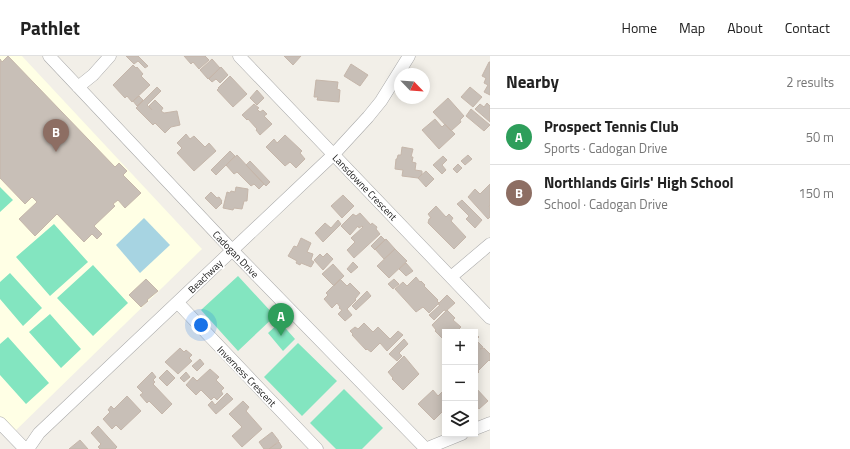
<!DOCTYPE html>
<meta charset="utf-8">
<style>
:root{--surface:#fff;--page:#f2f2f2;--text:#222;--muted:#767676;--line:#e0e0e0;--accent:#d40200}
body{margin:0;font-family:"Titillium Web",sans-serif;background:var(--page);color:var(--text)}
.controls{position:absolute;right:12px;bottom:12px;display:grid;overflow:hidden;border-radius:0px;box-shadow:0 2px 10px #0003}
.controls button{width:36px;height:36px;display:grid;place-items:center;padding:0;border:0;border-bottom:1px solid var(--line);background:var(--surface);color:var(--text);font:20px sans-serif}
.compass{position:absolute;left:394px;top:12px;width:36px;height:36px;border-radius:50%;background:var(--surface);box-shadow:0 2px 10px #0003;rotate:115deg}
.you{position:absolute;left:201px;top:269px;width:14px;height:14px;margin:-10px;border:3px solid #fff;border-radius:50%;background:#1a73e8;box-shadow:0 0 0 6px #1a73e833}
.badge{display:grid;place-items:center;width:26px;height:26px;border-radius:50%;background:var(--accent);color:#fff;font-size:13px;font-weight:700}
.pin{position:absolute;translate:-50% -33px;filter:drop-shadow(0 1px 2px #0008)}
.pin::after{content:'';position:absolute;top:21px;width:14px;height:12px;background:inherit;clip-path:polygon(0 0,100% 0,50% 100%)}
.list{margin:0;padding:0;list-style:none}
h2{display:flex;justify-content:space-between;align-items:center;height:52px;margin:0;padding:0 16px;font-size:17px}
h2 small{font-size:13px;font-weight:400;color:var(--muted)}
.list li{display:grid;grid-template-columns:26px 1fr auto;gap:12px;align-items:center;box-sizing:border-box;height:56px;padding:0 16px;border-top:1px solid var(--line)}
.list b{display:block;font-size:15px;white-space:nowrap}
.list p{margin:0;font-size:13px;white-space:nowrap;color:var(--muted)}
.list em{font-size:13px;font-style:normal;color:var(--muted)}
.icon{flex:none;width:22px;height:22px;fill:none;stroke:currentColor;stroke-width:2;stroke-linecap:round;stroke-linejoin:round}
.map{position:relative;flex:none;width:490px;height:393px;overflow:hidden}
header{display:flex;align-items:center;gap:24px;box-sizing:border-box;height:56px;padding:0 20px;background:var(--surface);border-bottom:1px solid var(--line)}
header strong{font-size:19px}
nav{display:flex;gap:22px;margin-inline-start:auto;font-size:14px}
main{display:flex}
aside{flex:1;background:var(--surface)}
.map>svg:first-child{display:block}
.education{fill:#ffffe5}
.pitch{fill:#83e5c0}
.water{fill:#a7d4e2}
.building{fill:#c8bfb7;stroke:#c5b6aa}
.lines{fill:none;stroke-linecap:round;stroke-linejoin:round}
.minor-casing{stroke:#a9a9a9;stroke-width:13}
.minor{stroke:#fff;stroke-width:12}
.labels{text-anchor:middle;stroke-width:3.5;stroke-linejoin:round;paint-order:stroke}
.street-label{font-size:10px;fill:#222;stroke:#fff}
</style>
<header>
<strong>Pathlet</strong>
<nav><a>Home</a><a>Map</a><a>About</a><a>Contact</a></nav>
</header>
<main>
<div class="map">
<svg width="490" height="393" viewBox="0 0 490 393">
<rect width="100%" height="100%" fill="#f2efe8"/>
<path class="education" d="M0 0H22L202 193 9 381 0 371Z"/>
<path class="pitch" d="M0 131 13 144 0 156Z
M54 168 88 206 50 240 16 201Z
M93 209 128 247 93 280 57 242Z
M10 217 42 252 23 270 0 243V226Z
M238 220 275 260 238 295 201 254Z
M50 258 81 293 61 312 29 276Z
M280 266 295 283 283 295 268 277Z
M8 281 49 327 26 348 0 319V288Z
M298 287 337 325 302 360 264 321Z
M344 333 383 372 362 393H336L310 367Z"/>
<path class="water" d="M144 162 170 189 140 217 116 189Z"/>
<path class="building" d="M8 0 115 111 119 107 127 115 123 119 141 137 125 152 118 144 113 148 115 150 94 170 102 178 97 183 92 178 84 186 57 158 35 180 19 163 37 146 32 141 25 148 0 122V3L2 6Z
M126 0H138L148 10 145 12 138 5 134 8Z
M184 0H205L209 4 199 13 193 6 191 8Z
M284 0H301L293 9Z
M212 3 220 12 208 23 200 14Z
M489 6H490V39L484 36 488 29 484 27 486 22 482 20Z
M351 8 368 19 360 30 344 20Z
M133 9 136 12 137 11 143 18 141 20 150 29 132 46 127 40 125 42 113 29Z
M221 11 228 19 220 27 216 23 212 26 209 23Z
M230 20 247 38 233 51 217 34 219 32H218Z
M316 24 338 26 337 33 340 34 339 46 317 44 318 41H314Z
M157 31 161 35 147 49 152 54 149 50 155 44 163 52 161 55 164 57 177 55 180 69 171 71 165 77 155 67 153 69 136 52Z
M470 31 482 41 473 51 461 41Z
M257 34 264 42 257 49 250 42Z
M139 40 143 44 137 50 133 45Z
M448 42 464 60 460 64 461 66 451 75 433 56Z
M487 47 490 50V66L475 53 480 48 484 51Z
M254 48 259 52 257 53 260 56 263 54 267 58 264 60 272 68 260 79 256 74 257 73 248 63 247 64 242 59Z
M471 53 490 69 484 75 466 60Z
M435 63 442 71 445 68 455 78 439 93 422 74Z
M186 78 190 83 194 80 205 91 209 87 216 95 194 115 177 97 182 92 177 87Z
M285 79 302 95 300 97 305 103 296 112 290 106 285 110 266 91 274 83 277 87Z
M402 91 413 93 411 101H413L412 106 416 107 415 114 422 115V118L418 122 402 120 403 114 395 113 396 103H397L398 99H401Z
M230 95 235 100 216 119 211 114Z
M237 99 264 128 259 133 254 128 251 130 237 116 234 118 226 109Z
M468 99 472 103 465 109 461 105Z
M443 100 447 104 442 109 446 114 442 118 433 109Z
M250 105 270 126 266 130 246 109Z
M458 108 462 112 457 117 453 113Z
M426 115 434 123 426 131 418 122Z
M490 128V150H489L490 152V161L488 163 468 141 475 133 480 138Z
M236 131 248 133 247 145H244L242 153 234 152 233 154 223 152 227 136 230 137 231 135 235 136Z
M211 136 217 142 219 141 222 145 221 146 222 147 216 153 205 142Z
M343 139 354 150 342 162 331 150Z
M462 144 482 164 475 172 466 163 469 160 457 148Z
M436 150 446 161 449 158 453 162 451 165 466 181 454 193 428 167 429 163 431 162 428 158Z
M360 157 371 169 372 167 377 171 376 173 380 178 354 202 347 194 355 186 351 182 363 171 362 170 359 172 358 170 350 179 341 170 353 158 356 160Z
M338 164 341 168 323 186 315 177 325 167 331 172Z
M381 180 385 184 375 194 371 190Z
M301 182 311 187 307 196 313 198 311 204 314 206 311 211 301 207 300 209 296 207 297 205 288 200 294 190 297 191Z
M386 183 395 193 384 203 375 193Z
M395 193 407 205 389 222 377 210Z
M327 197 333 203 323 214 314 204 320 198 323 201Z
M353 206 358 211 351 217 347 213Z
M406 207 413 215 406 220 399 213Z
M333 208 344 220 334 230 322 218Z
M416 221 420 226 421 225 425 229 424 230 438 244 437 245 439 247 429 257 423 251 416 256 395 233 403 226 407 230Z
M146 223 158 235 147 244 148 245 141 251 129 239Z
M340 223 347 230 350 227 360 237 355 243 356 244 347 253 352 259 345 265 338 258 342 254 339 252 340 251 337 247 332 252 324 243 328 239 326 237Z
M394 223 399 228 393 233 388 228Z
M367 235 371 240 356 254 352 250Z
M447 239 455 247 446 255 444 254 434 264 429 259 440 249 438 248Z
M447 254 455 262 453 264 461 271 456 276H445V285L435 275 436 274 432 269Z
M364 267 373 276 378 271 390 283 398 275 403 279 387 295 380 287 371 296 367 293 366 294 352 279 353 278 350 275 355 271 358 273Z
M475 277 479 281 476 284 483 291 480 293 484 292 490 298V305L489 304 478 315 479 316 476 319Z
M404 283 408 288 399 297 402 300 397 305 389 298Z
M180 292 184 296 186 294 192 299 189 302 192 305 178 318 165 306Z
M404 300 419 318 403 334 392 323 393 322 388 316Z
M200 303 204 308 197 315 192 310Z
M210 313 219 321 216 324 224 332 221 335 223 338 217 344 214 341 211 344 201 334 196 339 186 329 193 321 197 325Z
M167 314 175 322 167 330 159 322Z
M152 316 156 321 153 324 155 326 153 328 172 348 162 358 149 345 147 347 140 339 143 337 137 331Z
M186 316 190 321 184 326 180 322Z
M475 331 488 345 479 353 475 348Z
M445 333V353L434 364 418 348 433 334 438 340Z
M227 337 233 343 216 358 208 349 212 345 215 349Z
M127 340 141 355 121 374 116 369 112 373 103 363 110 356 108 354 111 350 114 353Z
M243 345 249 351 246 355 262 373 242 391 232 380 242 371 229 358Z
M98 370 117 391 115 393H100L98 391 101 388 91 377Z
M272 376 279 385 269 393H264L259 386Z
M80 384 88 393H69Z
M279 386 282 391 280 393H269Z"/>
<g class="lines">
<g class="minor-casing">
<path id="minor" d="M49 0 232 194 426 393
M239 0 490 262
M78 31 93 19 110 0
M451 221 490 188
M178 247 317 393
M0 367 25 393
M475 373 490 367
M28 393 39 377 334 98 368 61 381 45 409 0
M425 393 462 378"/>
</g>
<use href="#minor" class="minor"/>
</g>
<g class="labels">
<g class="street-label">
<text transform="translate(365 131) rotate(46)" y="4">Lansdowne Crescent</text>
<text transform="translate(236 198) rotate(46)" y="4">Cadogan Drive</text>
<text transform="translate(205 220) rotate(-44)" y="4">Beachway</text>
<text transform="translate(247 320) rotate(46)" y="4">Inverness Crescent</text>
</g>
</g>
</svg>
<div class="controls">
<button>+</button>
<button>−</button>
<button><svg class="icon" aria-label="layers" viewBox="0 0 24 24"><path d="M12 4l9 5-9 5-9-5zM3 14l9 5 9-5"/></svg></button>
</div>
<svg class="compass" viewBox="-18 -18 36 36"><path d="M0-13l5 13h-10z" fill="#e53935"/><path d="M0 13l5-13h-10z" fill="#767676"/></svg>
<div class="you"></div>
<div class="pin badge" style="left:281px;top:280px;background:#2e9e5b">A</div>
<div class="pin badge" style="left:56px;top:96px;background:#8d6e63">B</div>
</div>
<aside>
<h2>Nearby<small>2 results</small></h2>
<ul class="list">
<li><span class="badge" style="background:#2e9e5b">A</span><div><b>Prospect Tennis Club</b><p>Sports · Cadogan Drive</p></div><em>50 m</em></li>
<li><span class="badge" style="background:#8d6e63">B</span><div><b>Northlands Girls' High School</b><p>School · Cadogan Drive</p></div><em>150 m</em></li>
</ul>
</aside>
</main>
